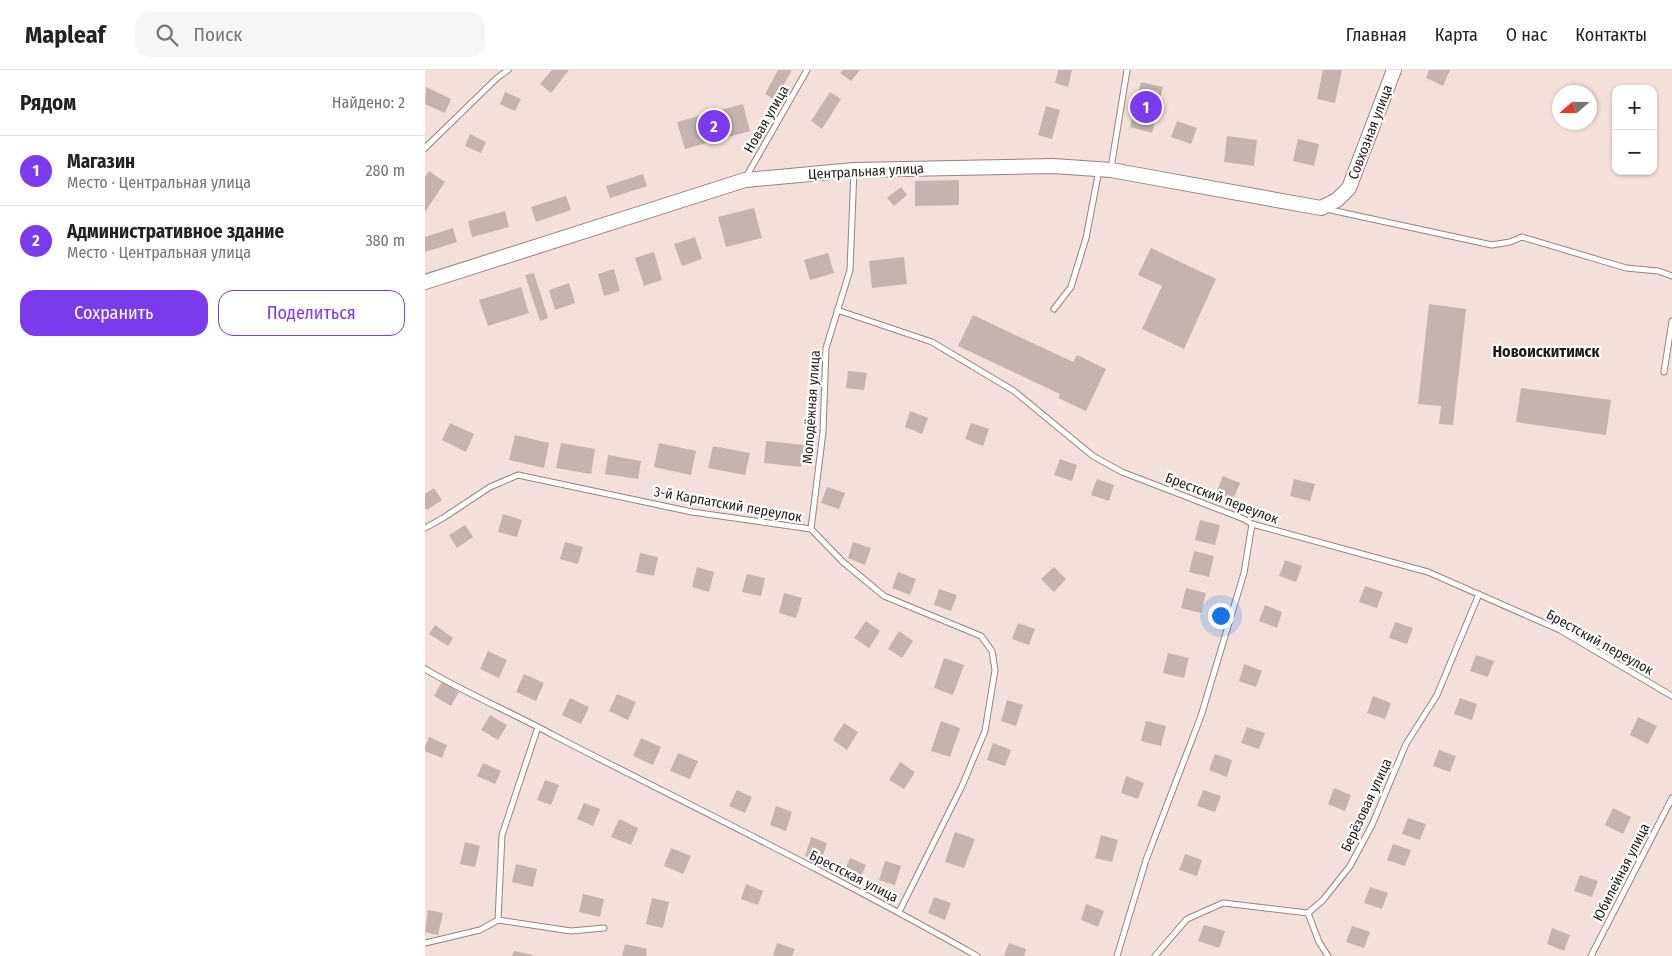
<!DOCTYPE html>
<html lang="ru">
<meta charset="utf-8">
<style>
:root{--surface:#fff;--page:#f6f6f6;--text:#202124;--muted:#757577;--line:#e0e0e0;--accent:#7c3aed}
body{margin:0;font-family:"Fira Sans Condensed",sans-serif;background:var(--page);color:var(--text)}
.controls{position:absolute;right:15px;top:15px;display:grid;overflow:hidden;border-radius:10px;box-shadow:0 1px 4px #0004}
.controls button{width:45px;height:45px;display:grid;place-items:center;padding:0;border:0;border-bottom:1px solid var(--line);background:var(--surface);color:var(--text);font:25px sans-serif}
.compass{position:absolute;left:1127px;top:15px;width:45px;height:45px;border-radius:50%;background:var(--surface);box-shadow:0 1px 4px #0004;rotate:250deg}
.you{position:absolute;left:795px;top:545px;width:18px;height:18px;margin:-12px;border:4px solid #fff;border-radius:50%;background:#1a73e8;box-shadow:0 0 0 8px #1a73e833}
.badge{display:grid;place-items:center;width:32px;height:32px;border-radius:50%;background:var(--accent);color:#fff;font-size:16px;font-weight:700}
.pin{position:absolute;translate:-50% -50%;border:2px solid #fff;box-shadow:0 1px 5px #0006}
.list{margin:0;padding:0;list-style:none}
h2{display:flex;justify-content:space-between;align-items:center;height:65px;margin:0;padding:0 20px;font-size:21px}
h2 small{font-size:16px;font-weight:400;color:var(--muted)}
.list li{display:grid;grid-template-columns:32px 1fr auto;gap:15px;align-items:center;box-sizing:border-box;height:70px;padding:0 20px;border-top:1px solid var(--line)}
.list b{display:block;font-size:19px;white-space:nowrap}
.list p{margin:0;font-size:16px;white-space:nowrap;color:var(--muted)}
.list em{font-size:16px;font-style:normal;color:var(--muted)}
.actions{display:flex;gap:10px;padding:15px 20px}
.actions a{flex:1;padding:11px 0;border:1px solid var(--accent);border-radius:15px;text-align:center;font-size:18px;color:var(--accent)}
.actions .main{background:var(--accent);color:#fff}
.icon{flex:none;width:28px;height:28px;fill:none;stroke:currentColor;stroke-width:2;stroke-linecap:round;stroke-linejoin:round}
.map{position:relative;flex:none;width:1247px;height:886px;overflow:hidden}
header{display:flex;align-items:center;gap:30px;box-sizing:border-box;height:70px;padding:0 25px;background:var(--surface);border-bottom:1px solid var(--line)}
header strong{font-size:24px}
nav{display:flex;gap:28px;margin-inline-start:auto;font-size:18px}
.search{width:350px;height:45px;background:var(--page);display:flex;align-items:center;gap:12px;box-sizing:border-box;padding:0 18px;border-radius:15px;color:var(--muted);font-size:19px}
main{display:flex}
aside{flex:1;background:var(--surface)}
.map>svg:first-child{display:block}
.building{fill:#c4b3ae}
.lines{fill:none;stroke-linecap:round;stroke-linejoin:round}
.lane-casing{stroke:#94837e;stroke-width:7}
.secondary-casing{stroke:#94837e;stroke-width:16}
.lane{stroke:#fff;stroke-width:5}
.secondary{stroke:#fff;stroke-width:14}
.labels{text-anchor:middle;stroke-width:4.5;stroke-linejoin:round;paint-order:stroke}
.street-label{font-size:14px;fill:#211b19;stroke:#fff}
.quarter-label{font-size:16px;font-weight:bold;fill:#211b19;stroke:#fff}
</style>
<header>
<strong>Mapleaf</strong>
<div class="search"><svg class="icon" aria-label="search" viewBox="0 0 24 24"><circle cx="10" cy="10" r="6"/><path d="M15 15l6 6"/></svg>Поиск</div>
<nav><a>Главная</a><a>Карта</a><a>О нас</a><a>Контакты</a></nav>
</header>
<main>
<aside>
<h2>Рядом<small>Найдено: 2</small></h2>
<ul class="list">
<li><span class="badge">1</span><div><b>Магазин</b><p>Место · Центральная улица</p></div><em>280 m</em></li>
<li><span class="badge">2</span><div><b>Административное здание</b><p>Место · Центральная улица</p></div><em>380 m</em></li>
</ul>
<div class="actions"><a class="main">Сохранить</a><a>Поделиться</a></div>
</aside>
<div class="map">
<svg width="1247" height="886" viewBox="0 0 1247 886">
<rect width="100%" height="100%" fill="#f3e0db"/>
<path class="building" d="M127 0H144L126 23 115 14Z
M353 0H367L350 30 340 24Z
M418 0H435L426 11 415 3Z
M633 0H647L643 17 630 13Z
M898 0H917L910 33 892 29Z
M1004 0H1025L1018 16 1001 8Z
M716 12 738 17 727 63 705 57Z
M1 17 26 29 20 43 0 34Z
M80 22 96 29 90 41 75 34Z
M405 22 416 29 397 59 386 51Z
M318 34 325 61 260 79 252 52Z
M621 36 635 40 627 69 613 65Z
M752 51 772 58 766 74 746 67Z
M45 64 61 72 56 83 40 76Z
M802 66 832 70 829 96 799 92Z
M873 69 894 74 889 96 868 91Z
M4 101 20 112 0 142V107Z
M218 104 222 116 185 128 181 116Z
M534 110V135L490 136V111Z
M476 117 482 125 469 136 462 128Z
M141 126 146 140 111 152 106 137Z
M329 138 337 168 301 177 293 147Z
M80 141 84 157 47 167 43 151Z
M28 158 32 172 0 182V167Z
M270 167 277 189 257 196 249 174Z
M726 178 791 209 759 279 717 259 737 216 713 205Z
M229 182 237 210 219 216 210 188Z
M403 183 409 203 385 210 379 190Z
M479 187 482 214 447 218 444 191Z
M189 199 195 221 179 226 173 204Z
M109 203 123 248 115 251 100 205Z
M144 213 150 233 130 240 124 220Z
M96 217 104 243 63 256 54 230Z
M1004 234 1041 239 1028 355 1014 354 1016 336 993 334Z
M548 245 648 292 652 285 681 299 661 341 633 328 635 324 533 276Z
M423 301 442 303 439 320 421 318Z
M1096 318 1186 330 1181 365 1091 352Z
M485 341 503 348 497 364 480 357Z
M25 353 49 364 41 382 17 370Z
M546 353 564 359 558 376 540 369Z
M90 365 124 373 119 398 84 390Z
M341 371 379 375 376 397 339 393Z
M136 373 170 379 166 404 131 398Z
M234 373 271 381 266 405 229 397Z
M288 376 325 383 320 405 283 398Z
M183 385 216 391 213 409 180 404Z
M635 389 652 395 647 411 629 405Z
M798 406 815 413 808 430 791 423Z
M672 409 689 415 684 431 666 425Z
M869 409 890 414 885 431 865 426Z
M402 417 420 423 414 439 396 433Z
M9 418 17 430 2 440 0 438V424Z
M78 444 97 450 92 467 73 462Z
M775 450 795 455 790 475 770 470Z
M40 455 48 467 32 478 24 465Z
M140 472 158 477 153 494 135 489Z
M428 472 446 478 440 495 423 488Z
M769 481 789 486 784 507 764 502Z
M215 483 233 487 229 506 211 502Z
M860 490 877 496 871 512 854 506Z
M272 497 289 502 284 522 267 517Z
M629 497 641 509 629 522 616 509Z
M473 502 491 509 485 525 467 518Z
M322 504 340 508 336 526 317 522Z
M940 516 958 522 952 538 934 532Z
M761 518 781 523 776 543 756 538Z
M514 519 532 525 526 541 509 535Z
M359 523 377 528 371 548 354 543Z
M840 535 857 542 852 558 834 551Z
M441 551 455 561 444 578 429 568Z
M970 552 988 558 982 574 964 568Z
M593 553 610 559 604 575 587 569Z
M10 555 28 568 23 576 4 564Z
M474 561 488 571 477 588 463 579Z
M63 581 82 590 74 608 55 599Z
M743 583 764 588 759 608 738 603Z
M1051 585 1069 591 1063 607 1045 601Z
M519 588 539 595 528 625 509 618Z
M819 594 837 601 831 617 814 611Z
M99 604 119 613 111 631 91 622Z
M17 612 34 622 26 636 9 626Z
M192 624 211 632 203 650 184 641Z
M948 626 966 633 960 649 942 643Z
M145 628 164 637 156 654 137 645Z
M1035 628 1052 634 1047 650 1029 644Z
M582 630 598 635 591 656 576 651Z
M65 645 82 655 73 670 56 660Z
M1213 647 1232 656 1223 674 1205 665Z
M516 651 535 658 525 687 506 681Z
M721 651 741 656 736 676 716 671Z
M419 653 433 662 422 680 408 670Z
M822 657 840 663 834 679 816 673Z
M4 667 22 675 17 688 0 681V677Z
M216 668 236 677 228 695 208 686Z
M568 673 586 680 580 696 562 690Z
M1014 680 1031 686 1025 702 1008 696Z
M253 683 273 691 265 709 245 701Z
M790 684 807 690 802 707 784 700Z
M475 692 490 702 479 719 464 710Z
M58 693 76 701 70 714 52 706Z
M701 706 719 713 713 729 696 723Z
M120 710 134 715 126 735 112 730Z
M909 718 926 725 920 741 903 734Z
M312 720 327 727 320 743 304 736Z
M778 720 796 726 790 742 772 736Z
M159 733 175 739 168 756 152 749Z
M351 736 367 742 361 761 345 755Z
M1188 738 1206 747 1198 764 1180 755Z
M983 748 1001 754 995 770 977 764Z
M194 749 213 758 206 775 186 767Z
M530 762 550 769 539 798 520 792Z
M676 765 693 770 687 792 670 788Z
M386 767 402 773 396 792 380 786Z
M40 772 55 776 50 797 35 794Z
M968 774 986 780 980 796 962 790Z
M246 778 266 786 258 804 239 796Z
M760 784 777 790 772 806 754 800Z
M425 788 441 795 434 811 418 804Z
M460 791 476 796 470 815 454 810Z
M91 794 112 799 108 817 87 812Z
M1155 805 1173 811 1167 827 1149 821Z
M321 814 338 821 333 835 316 829Z
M945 817 963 823 957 839 939 833Z
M158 824 179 829 175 847 154 842Z
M509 827 526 833 520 850 503 843Z
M227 828 244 832 238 858 221 854Z
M661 834 679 841 673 857 656 850Z
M3 840 18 843 13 865 0 862Z
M779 855 800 861 794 878 773 871Z
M927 856 945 862 939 878 921 872Z
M1127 858 1145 865 1139 881 1122 874Z
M352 873 370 879 367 886H348Z
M584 873 601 879 599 886H579Z
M200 874 222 879 221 886H197Z
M89 881 108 885V886H87Z"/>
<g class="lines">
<g class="lane-casing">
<path id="lane" d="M0 78 72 8 83 0
M686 98 702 0
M321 107 382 0
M901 139 1067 175 1085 172 1097 167 1201 198 1233 201 1247 206
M629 239 646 217 661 168 674 100
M412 240 507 272 589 321 668 386 697 402 819 449 827 454 1003 502 1135 560 1247 626
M1239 302 1247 251
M0 458 18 448 65 417 93 405 267 442 386 459 418 492 459 526 556 566 567 581 570 600 560 661 537 716 474 842
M386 459 398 362 401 278 425 200 429 100
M0 599C42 624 86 642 128 665 270 738 413 807 552 886
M883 843 894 872 903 886
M73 850 146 861 179 858
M0 873 55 860 73 850 77 765 113 657
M692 886 721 790 776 646 819 503 827 454
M730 886 762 849 798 833 883 843 898 830 925 796 947 755 981 674 1012 625 1054 524
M1166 886 1247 728"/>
</g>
<g class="secondary-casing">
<path id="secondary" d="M0 212 320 110 429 100 628 96 686 100 896 138 912 130 924 118 969 0"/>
</g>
<use href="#lane" class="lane"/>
<use href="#secondary" class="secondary"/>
</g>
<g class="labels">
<g class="street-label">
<text transform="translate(341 49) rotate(-60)" y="5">Новая улица</text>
<text transform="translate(945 62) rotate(-69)" y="5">Совхозная улица</text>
<text transform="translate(441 101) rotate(-3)" y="5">Центральная улица</text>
<text transform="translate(386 337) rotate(-86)" y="5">Молодёжная улица</text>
<text transform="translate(797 428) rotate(21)" y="5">Брестский переулок</text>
<text transform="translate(303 434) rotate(10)" y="5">3-й Карпатский переулок</text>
<text transform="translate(1175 572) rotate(29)" y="5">Брестский переулок</text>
<text transform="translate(941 735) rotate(-65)" y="5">Берёзовая улица</text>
<text transform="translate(1196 802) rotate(-63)" y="5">Юбилейная улица</text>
<text transform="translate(429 806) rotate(27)" y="5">Брестская улица</text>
</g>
<g class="quarter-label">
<text x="1121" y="287">Новоискитимск</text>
</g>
</g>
</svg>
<div class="controls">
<button>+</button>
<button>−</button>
</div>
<svg class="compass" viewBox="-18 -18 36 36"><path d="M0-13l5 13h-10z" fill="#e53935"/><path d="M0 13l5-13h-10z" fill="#757577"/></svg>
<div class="you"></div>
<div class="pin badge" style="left:721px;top:37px">1</div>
<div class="pin badge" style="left:289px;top:56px">2</div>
</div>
</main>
